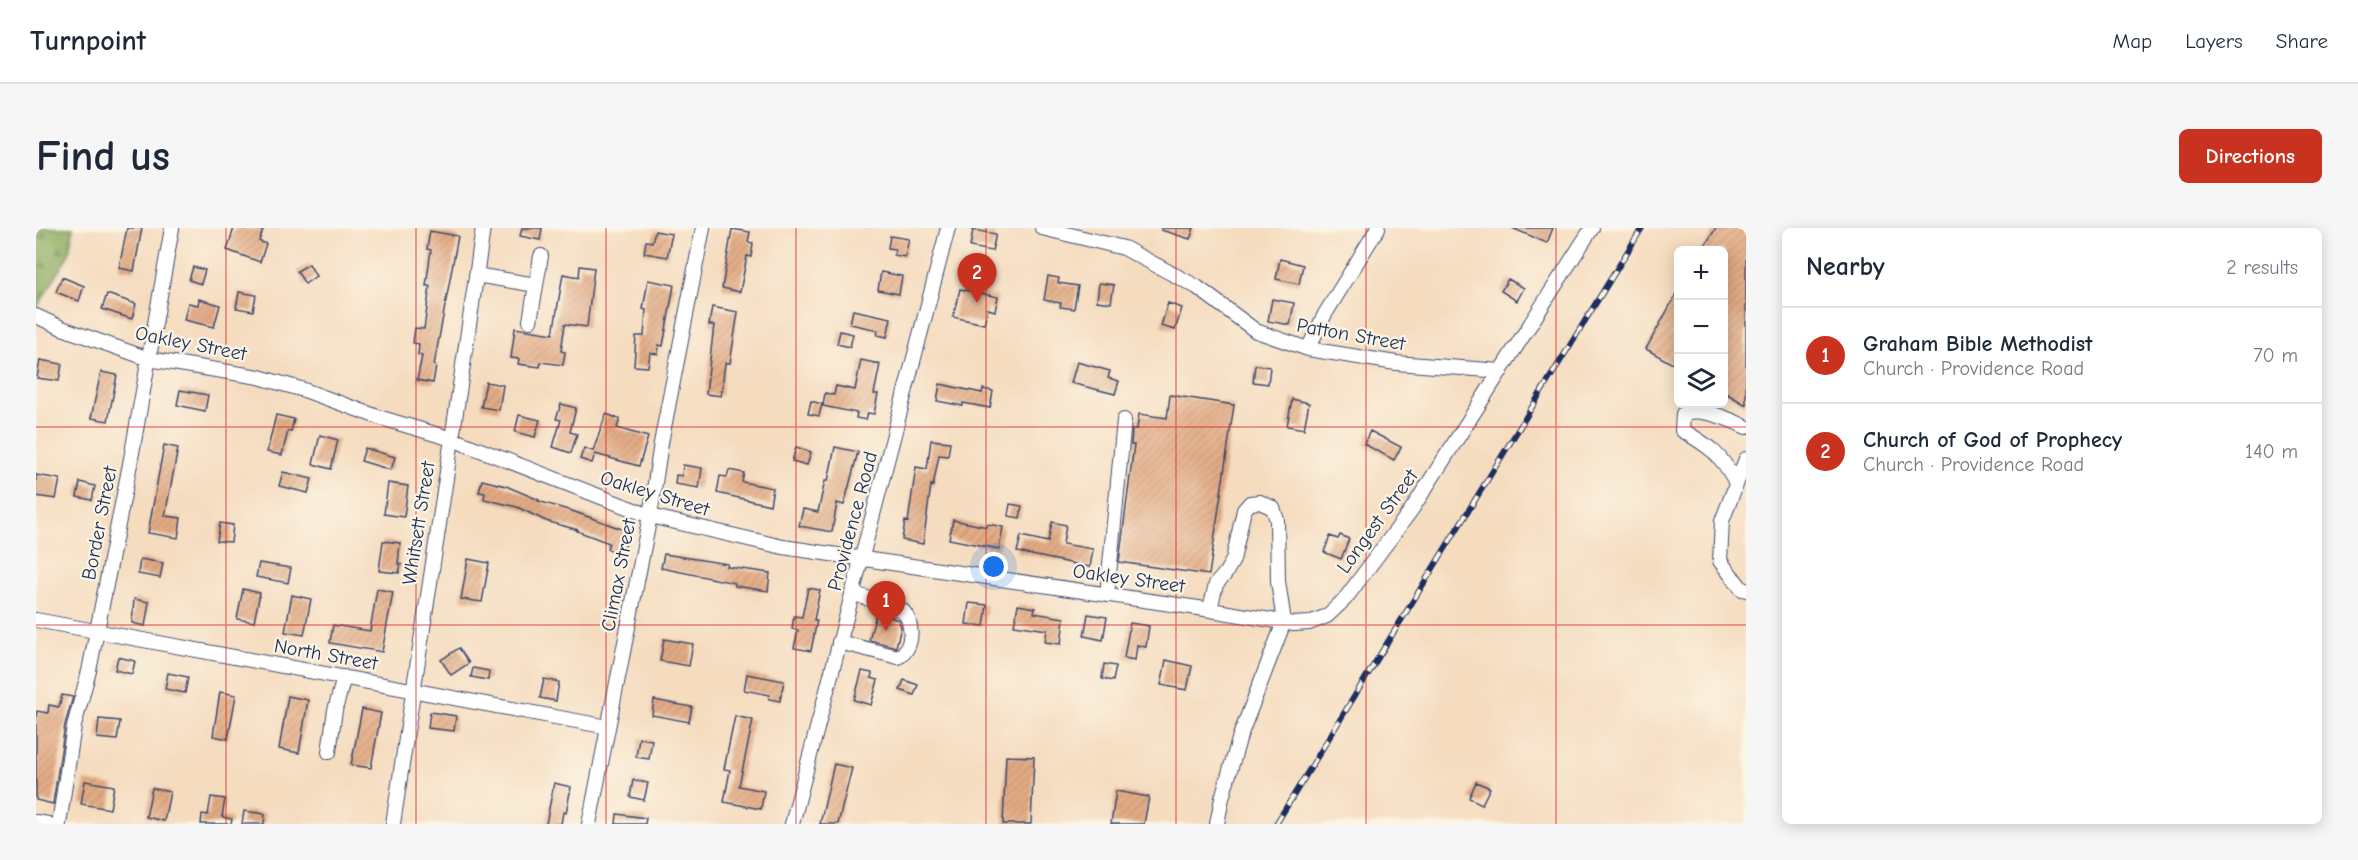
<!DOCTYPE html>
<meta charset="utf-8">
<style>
:root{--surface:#fff;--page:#f6f6f7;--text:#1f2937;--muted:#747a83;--line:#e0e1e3;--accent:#c8321e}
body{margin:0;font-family:"Comic Neue",sans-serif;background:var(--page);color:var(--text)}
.controls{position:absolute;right:18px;top:18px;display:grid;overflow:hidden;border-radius:9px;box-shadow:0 3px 15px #0003}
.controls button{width:54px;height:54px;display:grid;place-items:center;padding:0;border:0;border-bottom:2px solid var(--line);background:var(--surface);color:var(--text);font:30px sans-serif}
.you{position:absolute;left:958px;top:339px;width:21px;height:21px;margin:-15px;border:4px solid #fff;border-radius:50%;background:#1a73e8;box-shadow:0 0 0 9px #1a73e833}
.badge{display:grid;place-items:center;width:39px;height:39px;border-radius:50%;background:var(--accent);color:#fff;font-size:20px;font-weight:700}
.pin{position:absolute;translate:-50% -50px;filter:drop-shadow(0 2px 3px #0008)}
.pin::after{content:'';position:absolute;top:32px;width:21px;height:18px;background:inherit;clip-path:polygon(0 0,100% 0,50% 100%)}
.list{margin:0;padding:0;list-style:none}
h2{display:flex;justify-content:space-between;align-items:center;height:78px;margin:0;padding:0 24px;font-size:26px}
h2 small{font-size:20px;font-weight:400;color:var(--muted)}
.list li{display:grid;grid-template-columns:39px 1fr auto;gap:18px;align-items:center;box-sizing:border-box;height:96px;padding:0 24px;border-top:2px solid var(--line)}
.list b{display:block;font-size:22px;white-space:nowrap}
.list p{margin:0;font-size:20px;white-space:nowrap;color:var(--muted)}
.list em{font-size:20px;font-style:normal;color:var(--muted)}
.icon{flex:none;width:33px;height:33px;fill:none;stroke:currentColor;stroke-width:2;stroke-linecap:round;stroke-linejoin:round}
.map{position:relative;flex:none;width:1710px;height:596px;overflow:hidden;border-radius:9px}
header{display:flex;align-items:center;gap:36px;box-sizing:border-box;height:84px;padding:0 30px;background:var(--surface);border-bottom:2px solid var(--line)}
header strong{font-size:28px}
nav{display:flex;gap:33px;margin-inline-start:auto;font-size:21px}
.intro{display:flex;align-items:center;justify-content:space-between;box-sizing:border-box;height:144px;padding:0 36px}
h1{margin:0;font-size:42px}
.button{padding:15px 27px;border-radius:9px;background:var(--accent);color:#fff;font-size:21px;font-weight:700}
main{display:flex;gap:36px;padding:0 36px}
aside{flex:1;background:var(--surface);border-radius:9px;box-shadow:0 3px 15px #0003}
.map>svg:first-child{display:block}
.forest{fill:url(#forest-firs);stroke:#546e5f;stroke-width:1.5}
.building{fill:url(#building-hatch)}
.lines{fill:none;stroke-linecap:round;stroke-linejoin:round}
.minor-casing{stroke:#3c496d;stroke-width:16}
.minor{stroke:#fff;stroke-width:14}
.rail-casing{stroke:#1b2f5e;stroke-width:6}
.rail{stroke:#fcf5e5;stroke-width:4;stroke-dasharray:11;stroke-linecap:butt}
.grid{fill:none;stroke:#d62828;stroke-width:1.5;stroke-opacity:0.55}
.labels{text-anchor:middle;stroke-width:4.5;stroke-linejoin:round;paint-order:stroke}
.street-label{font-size:20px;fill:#1b2f5e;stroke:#fcf5e5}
</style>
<header>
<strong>Turnpoint</strong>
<nav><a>Map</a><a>Layers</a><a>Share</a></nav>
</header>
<div class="intro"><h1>Find us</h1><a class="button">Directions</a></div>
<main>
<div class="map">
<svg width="1710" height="596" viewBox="0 0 1710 596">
<defs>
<pattern id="forest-firs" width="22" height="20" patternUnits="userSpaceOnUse" patternTransform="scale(1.5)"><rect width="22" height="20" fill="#8cac60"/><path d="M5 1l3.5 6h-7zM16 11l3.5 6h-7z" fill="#728c52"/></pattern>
<pattern id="building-hatch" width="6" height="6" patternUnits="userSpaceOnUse" patternTransform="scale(1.5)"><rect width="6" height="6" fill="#e3ab84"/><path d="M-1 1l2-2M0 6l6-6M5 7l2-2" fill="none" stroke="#c29374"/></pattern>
</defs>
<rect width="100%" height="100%" fill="#fcf5e5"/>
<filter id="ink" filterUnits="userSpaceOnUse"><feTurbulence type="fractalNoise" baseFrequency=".0167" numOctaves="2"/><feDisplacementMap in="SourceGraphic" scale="12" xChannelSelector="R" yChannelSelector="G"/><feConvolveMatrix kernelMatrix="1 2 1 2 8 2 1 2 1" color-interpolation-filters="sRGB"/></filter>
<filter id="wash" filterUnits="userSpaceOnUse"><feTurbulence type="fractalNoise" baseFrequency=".008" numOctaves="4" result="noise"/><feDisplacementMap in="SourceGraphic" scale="24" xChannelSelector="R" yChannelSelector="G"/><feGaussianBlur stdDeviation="1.35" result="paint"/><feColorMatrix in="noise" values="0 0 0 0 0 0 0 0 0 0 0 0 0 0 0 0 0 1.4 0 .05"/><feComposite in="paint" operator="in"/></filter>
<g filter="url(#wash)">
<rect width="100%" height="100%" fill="#f5dcbf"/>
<path class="forest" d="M0 0H37L33 26 1 80Z"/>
<g id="blocks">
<path class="building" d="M91 0H106L98 43 83 40Z
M198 0 227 2 223 13 230 16 224 34 191 22Z
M486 0H506L504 12 484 8Z
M1125 0H1158L1154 11 1125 2Z
M1476 0H1517L1511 15Z
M1680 0H1710V177L1688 164V22H1666Z
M696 1 714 4 712 14 717 15 715 29 711 28 704 64 686 60Z
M937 2 960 6 956 23 934 19Z
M394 3 422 8 398 137 400 138 397 155 381 152 386 128 382 127 383 116 377 115 379 100 388 101 394 58H390L395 22 391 21Z
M619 3 636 6 631 29 608 25 610 13 616 14Z
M854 8 873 11 869 29 858 27 859 21 852 20Z
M1244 31 1267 37 1263 56 1240 51Z
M273 36 280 48 269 56 261 43Z
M544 38 558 40 551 99 529 96 525 123 529 124 527 137 505 134 504 139 482 136 483 131 475 130 479 100 517 106 527 46 543 49Z
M157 39 169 42 165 56 153 52Z
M845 44 866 48 863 66 842 62Z
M1012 48 1023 50 1022 55 1042 58 1038 81 1024 79 1025 75 1008 72Z
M26 49 48 58 43 73 20 64Z
M1472 51 1488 60 1481 73 1465 63Z
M612 52 638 57 627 118 623 117 622 126 614 125 612 139 598 138 600 108H608L610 82 607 81Z
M1063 55 1078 57 1075 75 1061 73Z
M924 61 962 69 959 83 952 81 948 96 917 89Z
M1642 63V139L1610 121Z
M203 64 220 67 217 83 200 80Z
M71 66 100 76 96 91 66 81Z
M163 71 184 77 178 99 148 92 152 75 162 77Z
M1236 71 1258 75 1254 97 1232 93Z
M1132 75 1146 80 1139 102 1125 98Z
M676 79 702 84 694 135H689L685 168 670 166 678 97H673Z
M817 82 855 90 851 109 841 107 842 102 814 96Z
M804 103 817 106 814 119 801 116Z
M4 132 26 136 23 153 1 150Z
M825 132 844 136 838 166H842L838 186 832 185 830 192 820 190 821 185 787 178 789 165 798 167 800 158 819 162Z
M1041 134 1074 143 1072 150 1083 153 1079 166 1035 155Z
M1219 137 1234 139 1232 156 1217 154Z
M65 144 81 147 72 193 55 190Z
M450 154 467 157 463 182 445 179Z
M904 156 946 165 947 161 957 163 954 180 927 175V178L901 173Z
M144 162 172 167 169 183 141 177Z
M1134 167 1198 177 1173 347 1083 334 1098 217H1095L1096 201H1101L1103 186 1131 190Z
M1256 171 1273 175 1268 201 1251 198Z
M775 173 786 176 783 188 772 186Z
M525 176 540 180 534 204 541 206 535 225 517 219 525 192 520 191Z
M570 186 584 191 581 200 612 209 603 238 559 226 556 235 544 231 548 220 557 223Z
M240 187 258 191 255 204 252 203 246 227 231 224Z
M483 187 504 192 499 209 479 204Z
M1334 203 1365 219 1358 232 1328 216Z
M284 207 302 212 295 241 277 236Z
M895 212 914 214 912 228 903 227 897 258 895 257 887 316 866 312 869 293 872 294 880 239 891 241Z
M128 217 142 220 129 288 145 290 142 310 112 305Z
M760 219 775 224 771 237 756 233Z
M799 219 822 224 808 277 801 275 796 304 763 298 767 281 782 284 789 253H792Z
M329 220 359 229 355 242 325 233Z
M647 237 666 240 663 260 639 256 640 247 646 248Z
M693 242 708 245 706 254 737 260 734 277 681 265 684 248 691 249Z
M247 244 276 251 272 265 243 258Z
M0 247 24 251 20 271 0 268Z
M446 252 470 258 503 272 502 273 539 284 594 304 586 326 571 321 573 315 541 303 542 302 510 293 481 279 448 271 449 265 443 264Z
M44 254 59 258 56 272 41 269Z
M352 255 372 258 368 289 348 286Z
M974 276 986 278 984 290 972 288Z
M917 292 951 299 952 296 967 299 963 321 913 311Z
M1016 294 1030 297 1027 316 1057 321 1054 339 981 324 985 308 1012 314Z
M184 295 197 297 195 314 181 313Z
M1304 307 1313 311 1305 331 1288 324 1294 308 1302 311Z
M347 313 364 315 362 336H365L363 345 343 343Z
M628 326 692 336 691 339 734 345 732 363 699 358V355L625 340Z
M104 331 127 335 124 350 102 346Z
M432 331 453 335 446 374 425 371Z
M223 335 255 340 252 355 220 349Z
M772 360 784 362 778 392H781L775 423 758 420 762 402 756 401 758 388 766 389Z
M207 361 224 365 218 394 201 391Z
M341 361 357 364 346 424 294 415 297 397 334 403Z
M256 367 275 371 268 407 249 404Z
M98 371 113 374 109 398 96 395Z
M933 375 951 377 948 398 930 396Z
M982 377 999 380 998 385 1028 390 1025 416 1009 414 1011 402 978 397Z
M841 383 862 392 865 399 860 419 833 412Z
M1052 386 1071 389 1067 412 1048 408Z
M1094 395 1113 398 1110 419 1101 417 1099 432 1088 430Z
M628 411 657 416 653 438 624 433Z
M423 420 433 435 415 447 405 432Z
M82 429 99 433 96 446 79 442Z
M1130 432 1156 438 1151 462 1125 457Z
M1068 436 1080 438 1077 453 1066 451Z
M437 440 453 443 452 452 435 449Z
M826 443 836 445 835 450 842 452 835 477 818 472Z
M132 445 152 449 149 465 129 461Z
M711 446 748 453 744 473 733 471 734 467 708 462Z
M508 451 523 454 520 473 504 470Z
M868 452 882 457 878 467 864 462Z
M184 464 200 467 192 511 177 508Z
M26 467 37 469 29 497 17 576 0 572V489L1 483 12 485 13 477 23 479Z
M252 468 272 472 263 525 243 521Z
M618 472 656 479 653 494 616 487Z
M326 481 345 485 335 540 315 537Z
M394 484 420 488 418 503 392 500Z
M699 488 717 492 703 558 728 563 725 581 688 574 694 542 688 541Z
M63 491 84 493 81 512 61 510Z
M603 510 616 512 613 531 600 529Z
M970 528 998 529 995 596H967Z
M798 536 816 540 802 596H784Z
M597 552 612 555 608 572 594 569Z
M49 553 78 558 74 581 45 576Z
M1440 554 1454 560 1446 576 1433 570Z
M518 555 535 559 530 585 527 584 525 596H510Z
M116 560 134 564 128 593 110 589Z
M1080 563 1113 569 1108 596H1075Z
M175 569 189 571 186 589 196 591 195 596H165L166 586 172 587Z
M208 583 229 586 228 596H206Z
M581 586 610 590 609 596H580Z"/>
</g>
</g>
<g filter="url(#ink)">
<use href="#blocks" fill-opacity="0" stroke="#3c496d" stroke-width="1.5"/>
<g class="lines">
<g class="minor-casing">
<path id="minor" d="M1006 0 1088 20 1161 59 1220 103 1272 121 1360 135 1465 143
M440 47 500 57 494 93
M500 57 505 28
M0 88 26 100 113 131 223 149 268 162 342 189 416 211 614 288 747 319 1169 381 1258 396 1273 395 1291 388 1309 371 1376 281 1556 0
M1272 121 1289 86 1342 0
M1710 231 1686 293 1684 333 1706 361 1710 362
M1700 255C1686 227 1673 218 1646 202L1647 186C1664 178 1693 191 1710 199
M1071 367 1088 192
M1174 381 1180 356 1189 346 1197 332 1208 282 1214 275 1224 274 1237 280 1241 292 1242 353 1248 394 1204 508 1186 570 1181 596
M0 392 572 499
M803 414 862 429C878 421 878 394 866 382L816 365
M293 524 299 482 308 449
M0 594 12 596
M23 596 38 498 53 443 94 236 136 0
M357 596C387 397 419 199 447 0
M553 596 614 288 625 215 667 0
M756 596 912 0"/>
</g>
<use href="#minor" class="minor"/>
<g class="rail-casing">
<path id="rail" d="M1240 596 1606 0"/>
</g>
<use href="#rail" class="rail"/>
</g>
</g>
<path class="grid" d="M190 0V596M380 0V596M570 0V596M760 0V596M950 0V596M1140 0V596M1330 0V596M1520 0V596M0 199H1710M0 397H1710"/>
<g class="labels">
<g class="street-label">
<text transform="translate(1315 106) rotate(10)" y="7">Patton Street</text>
<text transform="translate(155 115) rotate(11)" y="7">Oakley Street</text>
<text transform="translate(619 265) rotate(17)" y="7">Oakley Street</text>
<text transform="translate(816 293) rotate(-75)" y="7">Providence Road</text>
<text transform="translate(1341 293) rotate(-54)" y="7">Longest Street</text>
<text transform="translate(63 295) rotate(-79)" y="7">Border Street</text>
<text transform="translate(382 295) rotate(-81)" y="7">Whitsett Street</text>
<text transform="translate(582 347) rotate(-79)" y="7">Climax Street</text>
<text transform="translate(1093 350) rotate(8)" y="7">Oakley Street</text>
<text transform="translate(290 426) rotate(10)" y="7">North Street</text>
</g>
</g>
</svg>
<div class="controls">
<button>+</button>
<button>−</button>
<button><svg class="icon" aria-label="layers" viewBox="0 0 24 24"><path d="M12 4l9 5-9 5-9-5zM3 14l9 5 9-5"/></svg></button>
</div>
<div class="you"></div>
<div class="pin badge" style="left:850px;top:403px">1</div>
<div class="pin badge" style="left:941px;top:75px">2</div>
</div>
<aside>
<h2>Nearby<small>2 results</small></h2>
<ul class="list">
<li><span class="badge">1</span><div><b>Graham Bible Methodist</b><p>Church · Providence Road</p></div><em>70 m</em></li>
<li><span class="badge">2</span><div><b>Church of God of Prophecy</b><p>Church · Providence Road</p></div><em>140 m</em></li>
</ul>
</aside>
</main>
